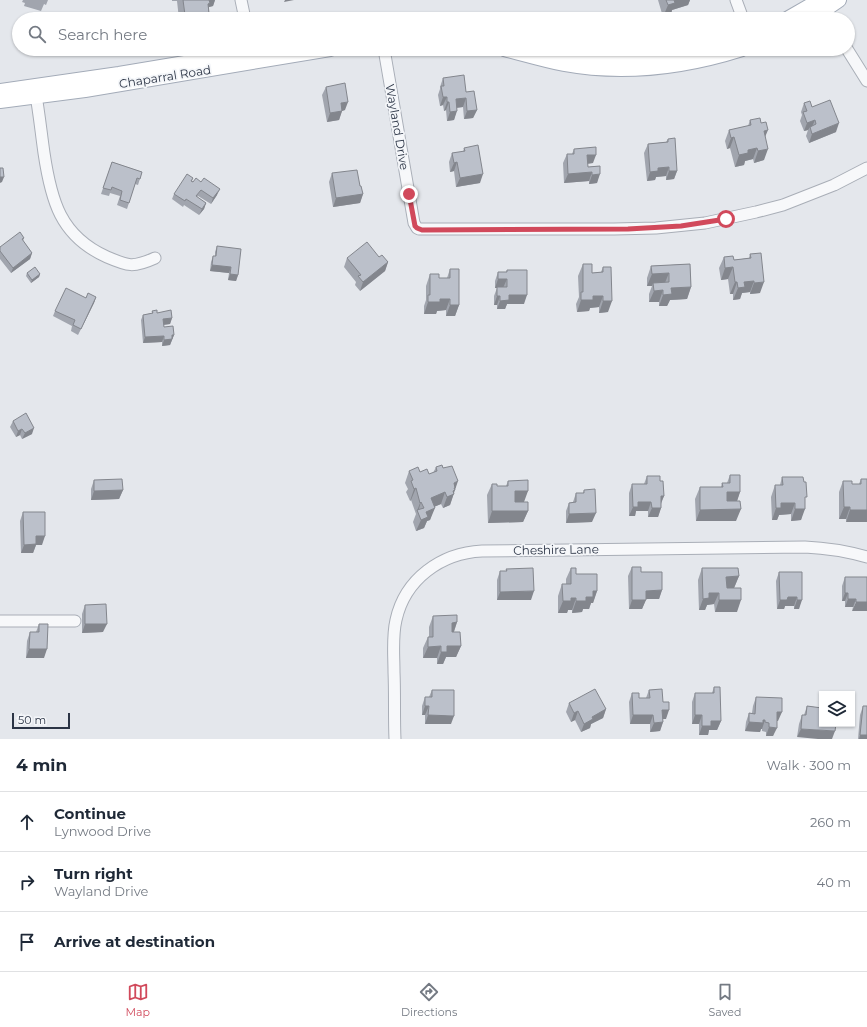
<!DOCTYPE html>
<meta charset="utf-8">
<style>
:root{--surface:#fff;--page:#f2f2f3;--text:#1f2937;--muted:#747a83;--line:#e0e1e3;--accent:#d1495b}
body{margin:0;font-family:Montserrat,sans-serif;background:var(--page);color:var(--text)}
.controls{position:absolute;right:12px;bottom:12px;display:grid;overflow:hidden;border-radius:0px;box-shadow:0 1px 3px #0004}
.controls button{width:36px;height:36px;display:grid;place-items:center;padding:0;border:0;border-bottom:1px solid var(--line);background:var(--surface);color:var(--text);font:20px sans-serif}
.scale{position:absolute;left:12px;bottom:10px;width:58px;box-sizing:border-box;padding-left:4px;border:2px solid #2b3445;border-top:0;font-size:11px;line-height:14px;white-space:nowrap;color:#2b3445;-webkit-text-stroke:3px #f4f6f9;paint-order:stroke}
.stop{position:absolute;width:12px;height:12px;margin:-9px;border:3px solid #d1495b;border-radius:50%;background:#fff}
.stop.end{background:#d1495b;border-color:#fff;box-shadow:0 1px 4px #0008}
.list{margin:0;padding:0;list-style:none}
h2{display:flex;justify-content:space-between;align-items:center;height:52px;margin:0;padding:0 16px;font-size:17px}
h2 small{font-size:13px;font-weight:400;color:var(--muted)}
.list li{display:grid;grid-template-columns:26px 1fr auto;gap:12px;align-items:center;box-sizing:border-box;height:60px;padding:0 16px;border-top:1px solid var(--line)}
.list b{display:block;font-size:15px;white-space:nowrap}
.list p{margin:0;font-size:13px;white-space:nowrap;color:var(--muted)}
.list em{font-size:13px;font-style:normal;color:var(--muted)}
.icon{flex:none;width:22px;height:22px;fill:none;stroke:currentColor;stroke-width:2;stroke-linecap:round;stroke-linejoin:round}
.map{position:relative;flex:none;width:867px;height:739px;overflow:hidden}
.search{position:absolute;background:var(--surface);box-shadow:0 1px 3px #0004;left:12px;right:12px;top:12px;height:44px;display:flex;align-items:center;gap:10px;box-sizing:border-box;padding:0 14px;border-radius:22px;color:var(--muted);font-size:15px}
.sheet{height:232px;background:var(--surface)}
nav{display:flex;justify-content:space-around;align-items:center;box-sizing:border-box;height:56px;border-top:1px solid var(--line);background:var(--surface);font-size:11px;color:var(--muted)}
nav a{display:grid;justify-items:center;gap:2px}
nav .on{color:var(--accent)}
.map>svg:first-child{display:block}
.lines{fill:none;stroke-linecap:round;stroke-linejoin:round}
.minor-casing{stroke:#a9aeb7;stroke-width:13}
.major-casing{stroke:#a3abb8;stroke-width:16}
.minor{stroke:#f7f8fa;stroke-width:11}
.major{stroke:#fff;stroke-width:14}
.wall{fill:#a1a5ae}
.shaded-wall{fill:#83868d}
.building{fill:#bbc0ca;stroke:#83868d}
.route{stroke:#d1495b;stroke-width:5}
.labels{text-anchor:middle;stroke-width:3.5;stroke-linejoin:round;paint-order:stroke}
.street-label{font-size:12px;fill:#2b3445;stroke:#f4f6f9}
</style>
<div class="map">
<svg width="867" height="739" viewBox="0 0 867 739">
<rect width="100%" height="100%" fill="#e4e7ec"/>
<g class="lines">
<g class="minor-casing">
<path id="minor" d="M241 0 245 19
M736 0 743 19
M384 49 414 223 417 228 419 229H614L656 228 705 223 756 212 783 205 834 185 867 168
M847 49 867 81
M35 90C39 111 41 132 44 153 51 200 60 236 107 257 128 266 133 268 155 258
M0 621H75
M395 739C394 717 395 694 394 672 394 655 392 637 396 620 405 579 441 553 482 551L805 547C827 548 846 551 867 557"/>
</g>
<g class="major-casing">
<path id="major" d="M787 19 820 0
M808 19 823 11 839 0
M504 49C524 54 544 60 564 64 624 75 685 67 742 49
M542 49C597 61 652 62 707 49
M0 91 119 74 268 49
M0 101 85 90 330 49"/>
</g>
<use href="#minor" class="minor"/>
<use href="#major" class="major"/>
</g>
<path class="wall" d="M23 0H48L46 5 44 4 41 11 24 6 25 3 22 2Z
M172 0H215L213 6 209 7 207 19H179L177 1H172Z
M658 0H690L688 5 672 10 671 14 663 17Z
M443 78 466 92 477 110 473 118 464 119 463 107 457 108 454 120 447 121 446 110 444 111 443 105 440 106 438 95 440 89V87Z
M326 87 345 110 342 111 339 120 327 122 322 95Z
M804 103 812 107 836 132 809 143 806 136 808 130 804 131 800 121 802 115 801 112Z
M750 120 765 137 764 160 754 163 753 159 745 161 744 165 735 167 730 148 727 149 725 141 729 130 748 126Z
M668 139 677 171 674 179 666 180V176L656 177 655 180 647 181 644 153 648 144 666 142Z
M464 148 480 183 456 187 454 171 450 172 449 162 452 153 463 152Z
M574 149 593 163 587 164 588 167 600 166 597 183 589 184V181L564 183 563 163 567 154H572Z
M112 162 142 172 138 185 135 184 127 209 117 205 120 196 110 193 109 196 101 194Z
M332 173 360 186 363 194 360 203 333 207 329 182Z
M193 178 192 181 217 195 211 204 198 196 197 197 206 203 204 209 199 215 184 205 183 207 172 199 174 194Z
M24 238 23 241 32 253 30 259 11 273 0 259V247Z
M217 246 238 275 236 281 228 280 229 273 210 271 211 262 213 256H215V252Z
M750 254 760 293 750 294V292L742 293 740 299 733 300V294H730L728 279 721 280 719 268 724 257 734 260 749 258Z
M379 257 388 262 385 271 360 291 355 285 356 282 344 267 347 258Z
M583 264 592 273 601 272 603 267 608 312 599 313V307L590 308 589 311 577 312 576 304 579 297 578 276Z
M690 264 691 287 687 299 670 300 667 306H659V302H649V294L652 286H647V278L651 266Z
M450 269 459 305 455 316H446V310L437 311 436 314H424V306L426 300V286L430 274 439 278H447Z
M507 270 524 304H507L505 309H497V305H494V296L497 288H495V281L498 272H506Z
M27 273 40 274 39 277 31 283 26 276Z
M96 297 94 303 78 335 71 331 72 326 53 316 55 311 86 298Z
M152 311 172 318 170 324 164 325V327L174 335 170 345 162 346V342L143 343 141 320 143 315 152 313Z
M13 421 32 434 22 439 20 435 16 437 10 427Z
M436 467 454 493 450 505 443 508 441 504 434 507 430 520 427 521 424 528 416 531 413 522 416 514 411 500 410 501 406 492 408 489 405 483 409 471 420 472 429 474 433 473Z
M730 475 740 492 737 501 736 521H696L695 499 700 487H721L722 483H727Z
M647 476 660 481 664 496 661 504V508L658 517H648V511H636L635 516H629V493L632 484H644Z
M782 477 805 503 801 520 791 521V514L779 515 777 520H772L771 497 775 485H780Z
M861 479H867L846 522V519H839V492L843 481 852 484H859Z
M94 480 123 490 119 499 91 500V489Z
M508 481 524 502 528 511 523 522 488 523 487 495 492 484 497 486H506Z
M584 490 592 522 566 523V511L569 503 573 502 576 493H583Z
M23 512 42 545H36L33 553H21L20 521Z
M632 567 641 572 662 590 659 599H646L642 609H629L628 576Z
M571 568 576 574 597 591 593 603H591L589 609H583L582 612 572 613V610H568L567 613H558V596L562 584H566V579Z
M702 568 739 576 734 588 737 612H715L714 604 707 605 705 610H699L698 580Z
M506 569 531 600H497V580L500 571H506Z
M779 572H802L799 609H794V606H785L784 609H777L776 581Z
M845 577H867L852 611 853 607H845V601H842V586Z
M85 605 103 632 82 633V614Z
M433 616 457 622 454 632 461 646 456 657H446L443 664H437V658H423V648L428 637H429V627Z
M39 624 44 658H26L27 641 30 632H36Z
M714 687 721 721 717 730H709L708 735H699V724H692V702L695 693H712Z
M432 690 451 724H425V715H422V706L425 697H429Z
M649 690 663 702 666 719H663V722L660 731 650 732V724H630L629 702 632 693 639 698H646Z
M756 697 778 721H777L773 736H766V732L762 731V729H761L760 732 745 731 746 722 749 713H752L753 706Z
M569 703 606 709 603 718 591 724 590 728 581 732 575 720 571 722 566 712Z
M807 706 822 708 797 737 799 724 802 715H804Z
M863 706 867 739H858L860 715Z"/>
<path class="shaded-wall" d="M207 0H215L213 6 209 7V13L207 19H190L191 16Z
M285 0H294L284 2Z
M674 0H690L688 5 672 10 671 14 663 17 668 5Z
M191 14 189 19H183L185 15Z
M443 97H447L443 105 440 106Z
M466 98 463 107 453 108 456 99Z
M348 102 345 110 338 112 341 103Z
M447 102H449L446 110 444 111Z
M477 110 473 118 464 119 467 111Z
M342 111 339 120 327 122 330 113Z
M457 111 454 120 447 121 450 112Z
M815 120 811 129 810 127 808 130 804 131 807 123Z
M839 123 836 132 809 143 812 134Z
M768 130 763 142 764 131Z
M734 137 730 148 727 149 731 138Z
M757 148 753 159 745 161 744 165 735 167 739 155 748 150Z
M768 149 764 160 754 163 758 151Z
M587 155H596L593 163 584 164Z
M457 162 454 171 450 172 454 163Z
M669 167 666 176 656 177 655 180 647 181 650 172 658 168Z
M669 171H677L674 179 666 180Z
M592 172 589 181 564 183 568 174Z
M483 174 480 183 456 187 460 178Z
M600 174 597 183 589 184 592 175Z
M0 177H4L2 182 0 183Z
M220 189 217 195 211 204 213 198Z
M363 194 360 203 333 207 336 198Z
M206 203 204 209 199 215 202 209Z
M32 253 30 259 11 273 13 268Z
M388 262 385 271 360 291 363 282Z
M212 265 231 267 229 273 210 271Z
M733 267 728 279 721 280 725 268Z
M669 273 664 285 653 283 652 286H647L652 274Z
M40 274 39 277 31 283 32 280Z
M230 274 238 275 236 281 228 280Z
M498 279H507L503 288H495Z
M754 281 750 292 742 293 740 299 733 300 738 288 744 282Z
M735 282H737L733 294H730Z
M764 282 760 293 750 294 754 283Z
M691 287 687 299 670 300 667 306H659L663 295 671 288Z
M663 290 659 302H649L654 291Z
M509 295H527L524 304H507L505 309H497L500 301Z
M497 296H500L497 305H494Z
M593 296H603L599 307 590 308 589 311 577 312 581 300Z
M96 297 94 303 78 335 81 329Z
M440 299H450L446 310 437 311 436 314H424L428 302Z
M603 301H612L608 312 599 313Z
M450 305H459L455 316H446Z
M172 318 170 324 161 325 163 319Z
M172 335H174L170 345 162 346 164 340Z
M164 336 162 342 143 343 145 337Z
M34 428 32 434 22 439 25 433Z
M22 429 20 435 16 437 18 431Z
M458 481 450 505 443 508 447 497 454 483Z
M416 488 411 500 410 501 414 489Z
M123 490 119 499 91 500 94 491Z
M515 491H528L524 502H511Z
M445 492 441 504 426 510 431 498Z
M727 492H740L736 504H722Z
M661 496H664L660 505Z
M421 502 418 512 417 511 420 503Z
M638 502H651L648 511H636L635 516H629L633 507Z
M781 503H795L791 514 779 515 777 520H772L776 508Z
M844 507H850L846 519H839Z
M435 508 430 520 427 521 424 528 416 531 421 520 426 512Z
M652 508H661L658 517H648Z
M741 509 736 521H696L700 510Z
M795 509H805L801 520 791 521Z
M850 510H867V522H846Z
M492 511H528L523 522 488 523Z
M596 513 592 522 566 523 569 514Z
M36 536H45L42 545H36L33 553H21L24 545Z
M739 576 734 588H722L726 577Z
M662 590 659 599H642L646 591Z
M534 591 531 600H497L500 592Z
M593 591H597L593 603H591L589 609H583L582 612 572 613 576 601 586 597Z
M709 593H719L714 604 707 605 705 610H699L703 599Z
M845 593H848L845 601H842Z
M788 597H797L794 606H785L784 609H777L780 600Z
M571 598H576L572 610H568L567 613H558L563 601Z
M848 599H856L853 607H845Z
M632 600H646L642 609H629Z
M719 600H741L737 612H715Z
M797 600H802L799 609H794Z
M856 602H867V611H852Z
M457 622 453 634H448L452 623Z
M85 624H107L103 632 82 633Z
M441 646 437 658H423L428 647Z
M447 646H461L456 657H446L443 664H437L441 652Z
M29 649H47L44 658H26Z
M425 706H429L425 715H422Z
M606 709 603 718 591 724 590 728 581 732 584 724 592 717Z
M662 710H669L666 719H659Z
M578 711 575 720 571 722 574 713Z
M777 712H782L778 721H774Z
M428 715 454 716 451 724H425Z
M633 715H653L650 724H630Z
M695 715H702L699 724H692Z
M763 720H765L762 729H761L760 732 745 731 749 722Z
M711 721H721L717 730H709L708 735H699L702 726Z
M663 722 660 731 650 732 654 723Z
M769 727 777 728 773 736H766Z
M801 729 835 731 832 739H818L797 737Z
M860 735H867V739H859Z"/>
<path class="building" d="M183 0H209L210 3 208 4 209 13 191 16V14L185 15Z
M666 0H674L675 3 668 5Z
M464 75 466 92 474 91 477 110 467 111 466 98 456 99 457 111 450 112 449 102H447V97H443L441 86H444L443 78Z
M345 83 348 102 341 103 342 111 330 113 326 87Z
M830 100 839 123 812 134 810 127 816 124 815 120 807 123 803 112 807 111 804 103 810 101 812 107Z
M760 118 761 123 766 122 768 130 764 131 768 149 758 151 757 148 748 150V153L739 155 734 137 731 138 729 130 751 125 750 120Z
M675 138 677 171H669V167L658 168V171L650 172 648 144 668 142V139Z
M478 145 483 174 460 178 457 162 454 163 452 153 465 151 464 148Z
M596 147V155H587L588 167 600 166V174L592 175V172L568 174 567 154H574V149Z
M112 162 142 172 140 179 137 178 129 203 120 200 122 191 112 187 111 190 103 188Z
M0 168H3L4 177H0Z
M357 170 360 186H361L363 194 336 198 332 173Z
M187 174 193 178 191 181 193 182 196 178 201 182 204 178 220 189 213 198 201 190 196 196 206 203 202 209 186 199 185 201 174 194Z
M20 232 24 238 22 239 32 253 13 268 0 251V247Z
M367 242 379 257 382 255 388 262 363 282 358 276 361 275 347 258Z
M217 246 241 249 238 275 230 274 231 267 212 265 213 256H216Z
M761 253 764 282 754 283V281L744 282 745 287 738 288 737 282H735L733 267 725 268 724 257 733 256 734 260 751 258 750 254Z
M583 264H592V273L603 272V267H611L612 301H603V296H593V300H581V292H583Z
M690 264 691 287 671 288 672 294 663 295V290L654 291 653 283 669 282V273L652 274 651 266Z
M35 267 40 274 32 280 27 273Z
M450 269H459V305H450V299H440V302H428V295H430V274H439V278H450Z
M507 270H527V295H509V300L500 301V296H497V287H507V279H498V272H507Z
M66 288 86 298 88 293 96 297 81 329 73 325 75 320 55 311Z
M157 310V313L171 310 172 318 163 319 164 327 173 326 174 335H172V339L164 340V336L145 337 143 315 153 313 152 311Z
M26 413 34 428 25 433 22 429 18 431 13 421Z
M442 465 443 468 452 466 458 481 454 483 455 488H454L455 490 453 491 454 494 447 497 445 492 431 498 435 508 426 512 428 517 421 520 417 510 424 508 421 502 420 503 416 488 414 489 411 481 413 480 409 471 418 467 420 472 427 469 429 474 437 471 436 467Z
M730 475H740V492H727V501H740L741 509 700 510V487H723L722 483H730Z
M647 476H660V481H663L664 496H661V508H652L651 502H638V507H633L632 484H647Z
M782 477H803L804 482H806L807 497H805V509H795V503H781V508H776L775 485H783Z
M122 479 123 490 94 491V480Z
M861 479H867V510H850V507H844L843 481H852V484H861Z
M528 480V491H515V502H528V511H492V484H497V486H508V481Z
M595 489 596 513 569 514V503L576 502V493H584V490Z
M23 512H45V536H36V544L24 545Z
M632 567H641V572H662V590L646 591V600H632Z
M533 568 534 591 500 592V571H507L506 569Z
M571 568H576V574H597V591H593V597H586V601H576V598H571V601H563L562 584H571Z
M702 568H738L739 576 726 577 727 588H741V600H719V593H709V598L703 599Z
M779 572H802V600H797V597H788L787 600H780Z
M845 577H867V602H856V599H848V593H845Z
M106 604 107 624H85V605Z
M457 615V622L452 623V632H460L461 646H447V652H441V646L428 647V637H433V616Z
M39 624H48L47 649H29L30 632H39Z
M714 687H720L721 721H711V726H702V715H695V693H714Z
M595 689 606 709 592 717 593 719 584 724 578 711 574 713 569 703Z
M662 689 663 702H669V710H662L663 722 654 723 653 715H633L632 693H639V698H650L649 690Z
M432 690H454V716L428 715 429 706H425V697H432Z
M756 697 782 698V712H777V728L769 727V723L765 722V720H763V723L749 722V713L755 714Z
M807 706 822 708V724H836L835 731 801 729 802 715H806Z
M863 706H867V735H860Z"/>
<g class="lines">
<path class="route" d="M409 194 415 226 417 228 422 230 628 229 681 226 726 219"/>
</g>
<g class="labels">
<g class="street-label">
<text transform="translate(165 77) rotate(-9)" y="4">Chaparral Road</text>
<text transform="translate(397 127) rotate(80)" y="4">Wayland Drive</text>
<text transform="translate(556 550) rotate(-1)" y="4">Cheshire Lane</text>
</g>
</g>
</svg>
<div class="controls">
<button><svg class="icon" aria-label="layers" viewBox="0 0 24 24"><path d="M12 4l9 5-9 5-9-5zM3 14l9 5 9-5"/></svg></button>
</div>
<div class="scale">50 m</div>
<div class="stop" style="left:726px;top:219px"></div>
<div class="stop end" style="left:409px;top:194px"></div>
<div class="search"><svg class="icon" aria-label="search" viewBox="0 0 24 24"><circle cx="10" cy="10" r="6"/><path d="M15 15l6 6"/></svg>Search here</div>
</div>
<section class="sheet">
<h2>4 min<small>Walk · 300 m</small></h2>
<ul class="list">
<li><svg class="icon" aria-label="ahead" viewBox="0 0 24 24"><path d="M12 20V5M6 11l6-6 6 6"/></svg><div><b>Continue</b><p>Lynwood Drive</p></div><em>260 m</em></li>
<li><svg class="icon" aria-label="right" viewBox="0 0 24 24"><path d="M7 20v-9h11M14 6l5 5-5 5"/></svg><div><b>Turn right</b><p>Wayland Drive</p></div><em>40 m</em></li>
<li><svg class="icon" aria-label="arrive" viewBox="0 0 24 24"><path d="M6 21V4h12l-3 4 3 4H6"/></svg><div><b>Arrive at destination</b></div></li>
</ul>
</section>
<nav>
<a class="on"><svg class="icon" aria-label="map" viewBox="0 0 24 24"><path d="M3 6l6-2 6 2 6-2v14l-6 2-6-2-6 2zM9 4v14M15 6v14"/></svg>Map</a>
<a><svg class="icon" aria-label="directions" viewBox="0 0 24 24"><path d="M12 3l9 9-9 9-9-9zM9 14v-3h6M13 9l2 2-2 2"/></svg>Directions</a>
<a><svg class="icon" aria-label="saved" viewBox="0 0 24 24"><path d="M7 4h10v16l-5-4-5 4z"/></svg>Saved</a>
</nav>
